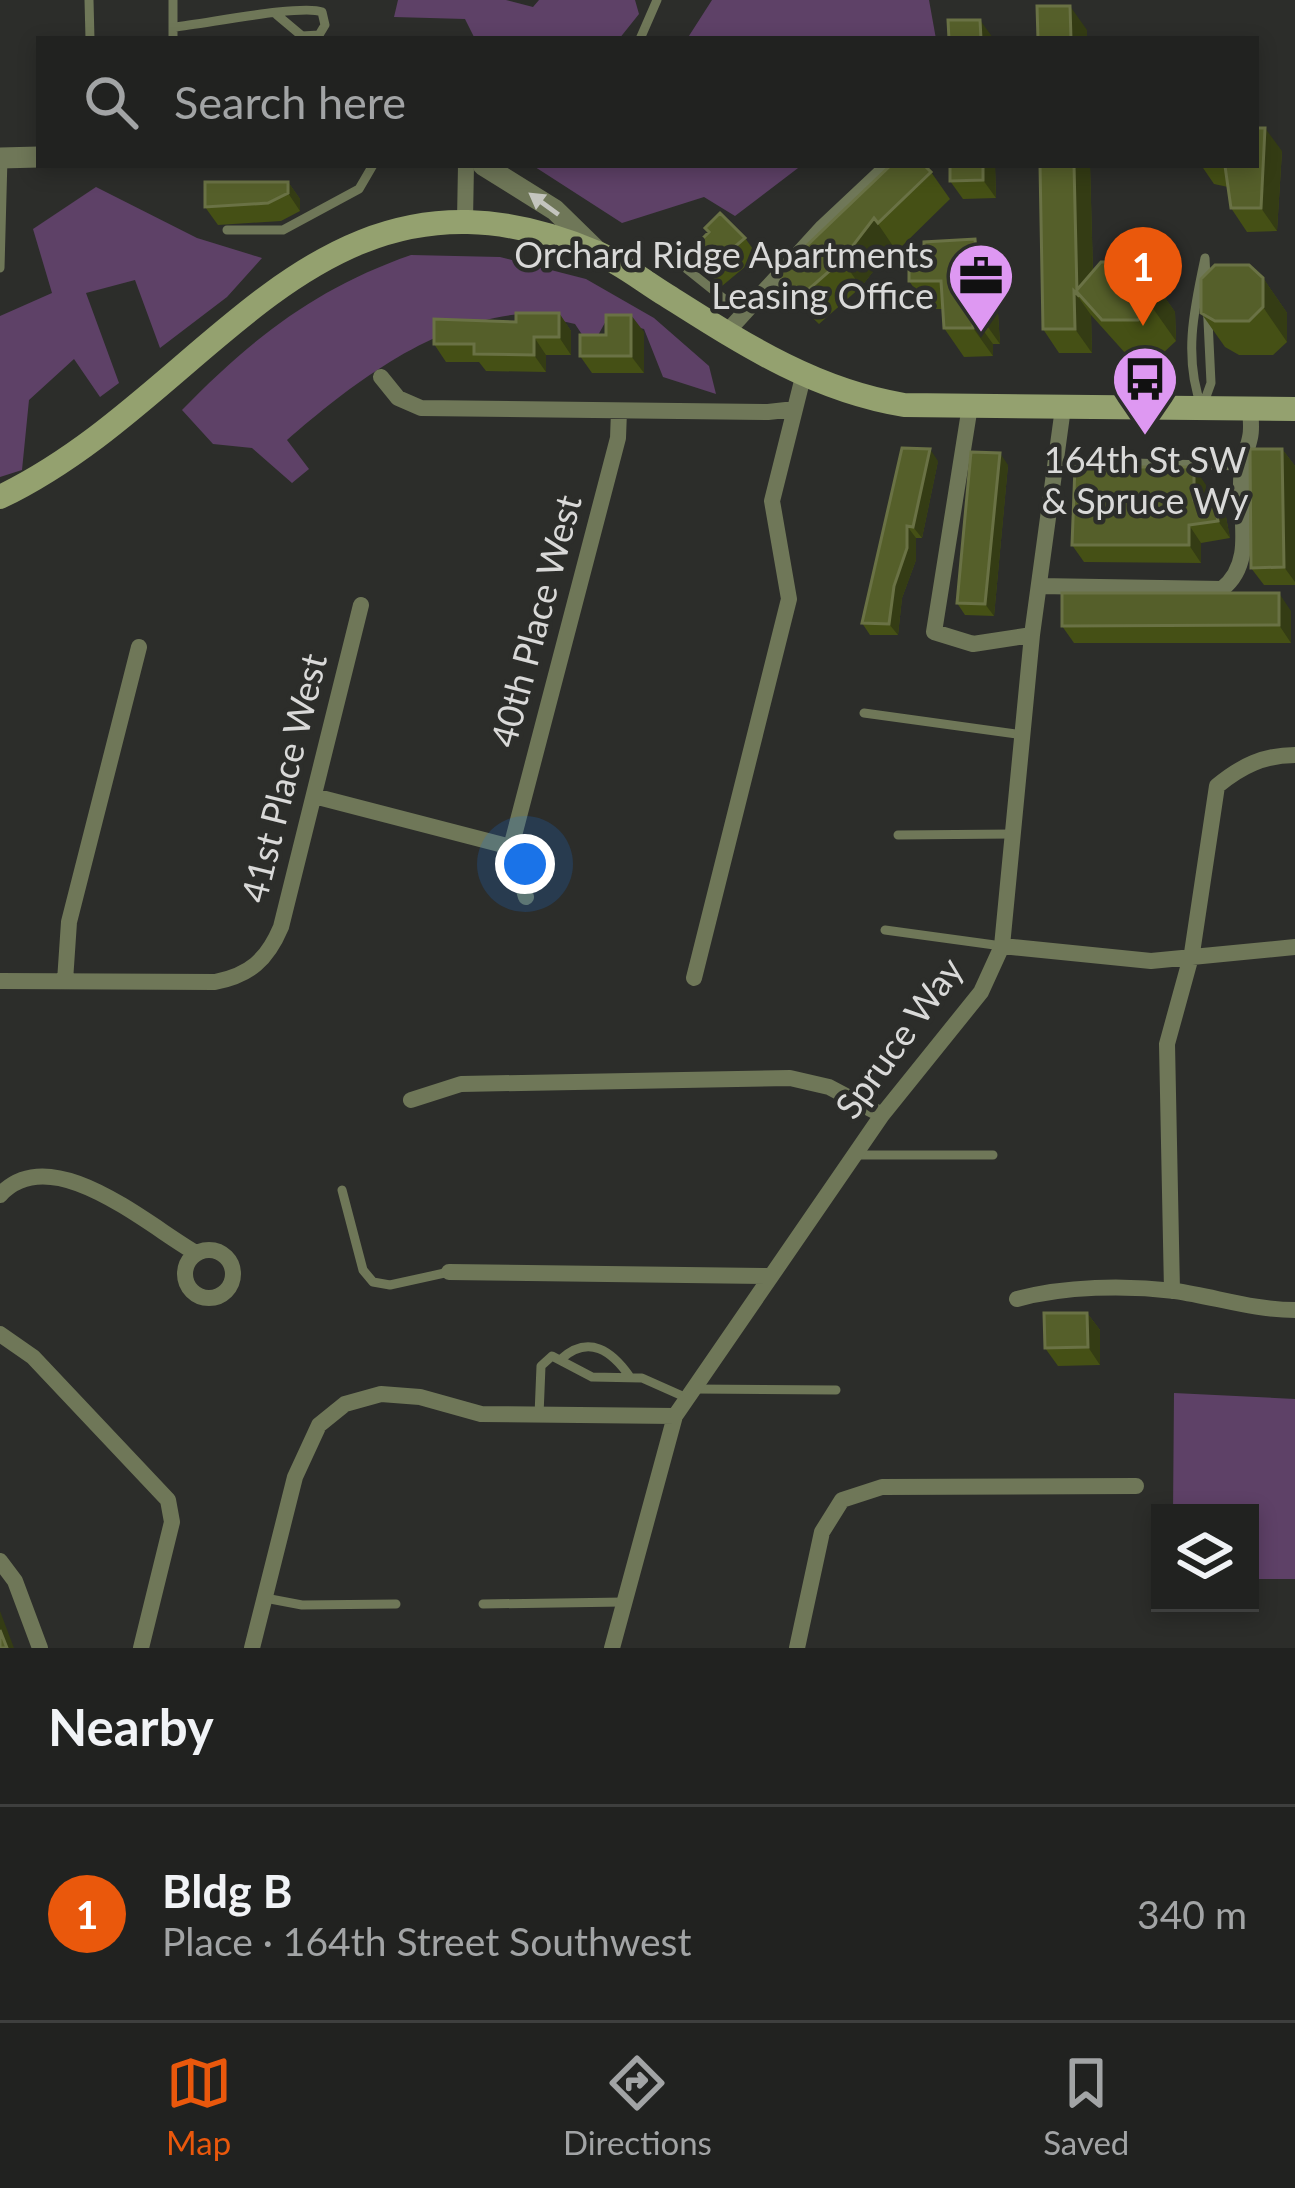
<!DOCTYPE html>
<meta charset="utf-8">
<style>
:root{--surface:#212220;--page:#2d2f2d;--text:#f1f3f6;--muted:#a2a4a5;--line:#3e3f3e;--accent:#ea580c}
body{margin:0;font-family:Lato,sans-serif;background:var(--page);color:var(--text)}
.controls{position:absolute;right:36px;bottom:36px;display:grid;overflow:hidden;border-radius:0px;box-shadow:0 6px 18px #0003}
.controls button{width:108px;height:108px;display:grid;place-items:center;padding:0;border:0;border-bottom:3px solid var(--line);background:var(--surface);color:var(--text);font:60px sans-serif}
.you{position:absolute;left:525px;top:864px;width:42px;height:42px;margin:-30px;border:9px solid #fff;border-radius:50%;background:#1a73e8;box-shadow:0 0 0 18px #1a73e833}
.badge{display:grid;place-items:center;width:78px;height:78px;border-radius:50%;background:var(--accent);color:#fff;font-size:39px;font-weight:700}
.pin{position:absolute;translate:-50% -99px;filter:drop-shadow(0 3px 6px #0008)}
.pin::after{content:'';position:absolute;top:63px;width:42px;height:36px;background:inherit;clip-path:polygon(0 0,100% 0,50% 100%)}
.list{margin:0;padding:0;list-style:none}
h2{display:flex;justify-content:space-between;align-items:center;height:156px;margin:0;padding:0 48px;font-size:51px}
h2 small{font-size:39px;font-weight:400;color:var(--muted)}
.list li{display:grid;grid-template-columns:78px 1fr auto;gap:36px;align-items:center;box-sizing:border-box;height:216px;padding:0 48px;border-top:3px solid var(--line)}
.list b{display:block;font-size:45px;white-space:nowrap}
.list p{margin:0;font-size:39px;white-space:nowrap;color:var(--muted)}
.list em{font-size:39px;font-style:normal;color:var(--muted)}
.icon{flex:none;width:66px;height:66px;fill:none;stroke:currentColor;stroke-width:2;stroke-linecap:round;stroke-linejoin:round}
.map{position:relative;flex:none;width:1295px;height:1648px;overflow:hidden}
.search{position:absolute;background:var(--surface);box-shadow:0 6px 18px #0003;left:36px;right:36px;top:36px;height:132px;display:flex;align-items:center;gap:30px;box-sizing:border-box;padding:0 42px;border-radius:0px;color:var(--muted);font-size:45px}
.sheet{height:372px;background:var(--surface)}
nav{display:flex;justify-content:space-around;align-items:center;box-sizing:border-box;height:168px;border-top:3px solid var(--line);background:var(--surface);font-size:33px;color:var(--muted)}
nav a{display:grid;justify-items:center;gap:6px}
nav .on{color:var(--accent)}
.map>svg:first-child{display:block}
.green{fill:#5e4167}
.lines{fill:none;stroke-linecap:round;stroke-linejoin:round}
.service{stroke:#6f7758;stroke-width:9}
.minor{stroke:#6f7758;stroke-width:16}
.tertiary{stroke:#6f7758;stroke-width:21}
.secondary{stroke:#94a16f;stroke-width:24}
.wall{fill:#455015}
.shaded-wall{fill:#343c14}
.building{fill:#555f2a;stroke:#6a7245;stroke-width:3}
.oneway{fill:#c4c5be}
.labels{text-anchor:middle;stroke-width:9;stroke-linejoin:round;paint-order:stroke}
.poi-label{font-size:36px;fill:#d9d9d8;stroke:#2c2d2a;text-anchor:end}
.street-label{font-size:36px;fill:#d9d9d8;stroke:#2c2d2a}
</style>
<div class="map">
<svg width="1295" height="1648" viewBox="0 0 1295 1648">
<rect width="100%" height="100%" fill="#2c2d2a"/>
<path class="green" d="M398 0H506L533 7 539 0H635L639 14 619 39H475L465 19 394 17Z
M712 0H929L936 39H687Z
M532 165H802L735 216 704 197 622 223Z
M96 187 197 238 262 258 227 297 160 348 135 280 86 293 119 383 100 397 74 359 29 400 22 470 0 477V316L52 293 33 229Z
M411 255 500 257 586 279 654 318 709 366 716 394 663 377 644 329 607 319 591 348 575 324C555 320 530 312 511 315 427 326 349 386 287 440L309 469 292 483 252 448 213 444 182 410C251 339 316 288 411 255Z
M1174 1393 1295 1399V1579H1250V1513H1173Z"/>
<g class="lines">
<path class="service" d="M89 0 90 39
M173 0V39
M175 27C205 24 302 4 322 12L325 25 319 35 302 36 277 15
M640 39 657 0
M227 230H283L359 189 373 165
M1205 258 1211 383 1202 408C1183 358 1194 309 1205 258Z
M683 266 743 314
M0 268 3 158
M1097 462 1243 466
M864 713 1024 735
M898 835 1013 834
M885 930 1002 946
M854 1155H993
M342 1190 363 1270 373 1282 390 1285 449 1272
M561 1359C589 1334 612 1351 630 1377
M693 1389 836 1390
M539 1415 541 1366 552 1356 592 1377 642 1378 687 1398
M265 1598 302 1605 396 1604
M483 1604 624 1602"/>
<path class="minor" d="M465 220 466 165
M726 333 823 227 889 165
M381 377 398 398 421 408 768 412 795 409 803 377
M970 406 934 632 973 644 1032 635
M1039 586 1222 589C1260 559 1234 505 1243 464 1249 437 1253 441 1250 409
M314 796 511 847
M511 847 618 438 619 411
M511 847 526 897
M1002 946 1151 961 1295 947
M694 978 789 599 772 501 795 409
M0 981 215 982C250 975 267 960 281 927L361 605
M65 981 69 922 139 647
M411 1100 461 1084 790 1078 829 1087 882 1115
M0 1195C51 1139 147 1225 196 1253
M185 1274a24 24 0 1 1 48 0a24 24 0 1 1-48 0Z
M449 1272 768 1276
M1172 1291 1167 1044 1192 953 1217 786C1241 766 1264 755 1295 755
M1017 1299C1065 1286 1125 1285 1175 1291 1216 1297 1254 1310 1295 1310
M0 1334 33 1357 168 1500 172 1522 141 1648
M0 1561 15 1581 40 1648
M252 1648 295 1477 319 1425 345 1404 381 1394 420 1397 481 1414 675 1416
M612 1648 675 1416 882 1115 981 992 1002 946 1032 635 1063 408
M797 1648 822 1532 842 1500 882 1487 1136 1486"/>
<path class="tertiary" d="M0 158 39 157
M483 165 555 210 598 252"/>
<path class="secondary" d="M0 497C213 395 318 134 595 252 620 262 643 281 666 295 742 343 813 390 904 405L1295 409"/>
</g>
<path class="wall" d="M1282 151 1277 231 1247 232 1231 208 1228 187 1214 184 1201 165H1256Z
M950 165H995L996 198 963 199 950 181Z
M1040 165H1090L1093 272 1151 278 1175 312 1176 341 1162 354H1126L1091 315 1092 353H1059L1043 329Z
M931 172 950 199 898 250 893 246 861 287 819 324 796 302 777 274Z
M288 182 300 199V211L281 221 218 225 205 207Z
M705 228 745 238 758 256 722 286 702 268 690 251 708 233Z
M995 267 1000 344H993V356L964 357 944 328 943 309H929L909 281Z
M1263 278 1287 313V342L1273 355H1239L1225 347 1201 313Z
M559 313 571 331V355H546V372L486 371 479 362H446L434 344Z
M644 332V373H592L580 356 606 335Z
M1282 449 1295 466V585H1264L1251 568Z
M938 461 922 538H916V560L902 598 898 635H870L862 623Z
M1008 465 994 616 965 615 957 603Z
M1206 485V500L1226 517 1230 538 1201 543V563L1084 562 1072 545Z
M1291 611V643H1074L1062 626Z
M1087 1313 1100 1330V1365L1058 1366 1045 1348Z"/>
<path class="shaded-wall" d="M1070 6 1087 30V39H1071Z
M980 20 993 38V39H981Z
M1265 128 1282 151 1277 231 1261 208Z
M983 165H995L996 198 983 180Z
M1074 165H1090L1094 311 1077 292Z
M288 182 300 199V211L288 193Z
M874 218 893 246 861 287 842 260Z
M975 239 995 267 1000 344 980 316Z
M1151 278 1175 312 1176 341 1152 307Z
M1263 278 1287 313V342L1263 307Z
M1074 291 1091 315 1092 353 1075 329Z
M559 313 571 331V355L559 337Z
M631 315 644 332V373L631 356Z
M973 316 993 344V356L973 328Z
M534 337 546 355V372L534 355Z
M930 449 938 461 922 538 913 527Z
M1282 449 1295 466V582L1284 567Z
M1000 453 1008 465 994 616 985 604Z
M1194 467 1206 485V517L1194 500Z
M1214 500 1226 517 1230 538 1218 521Z
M1189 525 1201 543V563L1189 545Z
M907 526 916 538V560L902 598 898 635 889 624 894 586Z
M1279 593 1291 611V643L1279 625Z
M1087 1313 1100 1330V1365L1088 1347Z
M0 1611 14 1648H7L0 1630Z"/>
<path class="building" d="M1037 6H1070L1071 39H1038Z
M948 20H980L981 39H949Z
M1256 128H1265L1261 208H1231L1225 166 1220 165H1256Z
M891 165H924L931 172 878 223 874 218 842 260 800 297 777 274Z
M950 165H983V180L950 181Z
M1040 165H1074L1077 294 1074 291 1075 329H1043Z
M205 182H288V193L268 203 205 207Z
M720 213 745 238 710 268 690 251 709 232 705 228Z
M975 239 980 316H973V328H944L941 281H909V250L924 247V242Z
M1101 262H1136L1151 278 1152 307 1138 320H1102L1076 291Z
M1215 265H1249L1263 278V307L1249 321H1215L1201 313V279Z
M516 313H559V337H534V355L474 354V344H434V319L516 322Z
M606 315H631V356H580V335H606Z
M902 448 930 449 913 527 907 526V548L894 586 889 624 862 623Z
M1250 449H1282L1284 567 1251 568Z
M971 452 1000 453 985 604 957 603Z
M1075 467H1194V500H1214L1218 521 1189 525V545H1072Z
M1062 593H1279V625L1062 626Z
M1044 1313H1087L1088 1347 1045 1348Z
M0 1630 7 1648H0Z"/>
<defs><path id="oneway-solid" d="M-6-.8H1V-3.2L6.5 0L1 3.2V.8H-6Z" transform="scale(3)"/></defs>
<use class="oneway" href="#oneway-solid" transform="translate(544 204) rotate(-144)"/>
<defs>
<g id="office-pin" transform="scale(3.45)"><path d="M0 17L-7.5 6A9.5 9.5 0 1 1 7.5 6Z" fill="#de98f2" stroke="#2c2d2a"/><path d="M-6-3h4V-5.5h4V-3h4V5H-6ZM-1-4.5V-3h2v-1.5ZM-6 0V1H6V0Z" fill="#111"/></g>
<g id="bus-pin" transform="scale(3.45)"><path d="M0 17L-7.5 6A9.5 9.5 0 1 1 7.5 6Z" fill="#de98f2" stroke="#2c2d2a"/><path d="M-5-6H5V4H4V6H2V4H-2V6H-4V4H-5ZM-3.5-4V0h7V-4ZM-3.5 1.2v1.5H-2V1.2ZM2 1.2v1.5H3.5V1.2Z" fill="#111"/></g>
</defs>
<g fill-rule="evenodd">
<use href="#office-pin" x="981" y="276"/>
<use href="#bus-pin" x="1145" y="379"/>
</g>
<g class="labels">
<g class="poi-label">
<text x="934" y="268">Orchard Ridge Apartments<tspan x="934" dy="41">Leasing Office</tspan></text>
<text x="1145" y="473" text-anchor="middle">164th St SW<tspan x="1145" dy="41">&amp; Spruce Wy</tspan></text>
</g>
<g class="street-label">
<text transform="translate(536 621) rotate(-75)" y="13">40th Place West</text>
<text transform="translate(284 778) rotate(-76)" y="13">41st Place West</text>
<text transform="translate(899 1038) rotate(-54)" y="13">Spruce Way</text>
</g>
</g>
</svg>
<div class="controls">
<button><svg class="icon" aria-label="layers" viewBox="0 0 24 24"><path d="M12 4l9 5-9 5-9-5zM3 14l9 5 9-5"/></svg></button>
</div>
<div class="you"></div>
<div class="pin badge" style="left:1143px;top:326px">1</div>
<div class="search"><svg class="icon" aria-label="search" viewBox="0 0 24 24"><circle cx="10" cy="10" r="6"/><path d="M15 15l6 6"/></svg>Search here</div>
</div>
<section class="sheet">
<h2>Nearby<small></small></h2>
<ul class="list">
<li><span class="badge">1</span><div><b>Bldg B</b><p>Place · 164th Street Southwest</p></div><em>340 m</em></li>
</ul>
</section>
<nav>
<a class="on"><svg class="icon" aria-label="map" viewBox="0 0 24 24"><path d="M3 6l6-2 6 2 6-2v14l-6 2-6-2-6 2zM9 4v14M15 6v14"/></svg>Map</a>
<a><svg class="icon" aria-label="directions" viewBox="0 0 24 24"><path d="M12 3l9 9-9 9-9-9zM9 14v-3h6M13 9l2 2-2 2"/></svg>Directions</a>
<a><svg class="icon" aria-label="saved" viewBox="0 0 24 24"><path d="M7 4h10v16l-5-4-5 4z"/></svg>Saved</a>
</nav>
